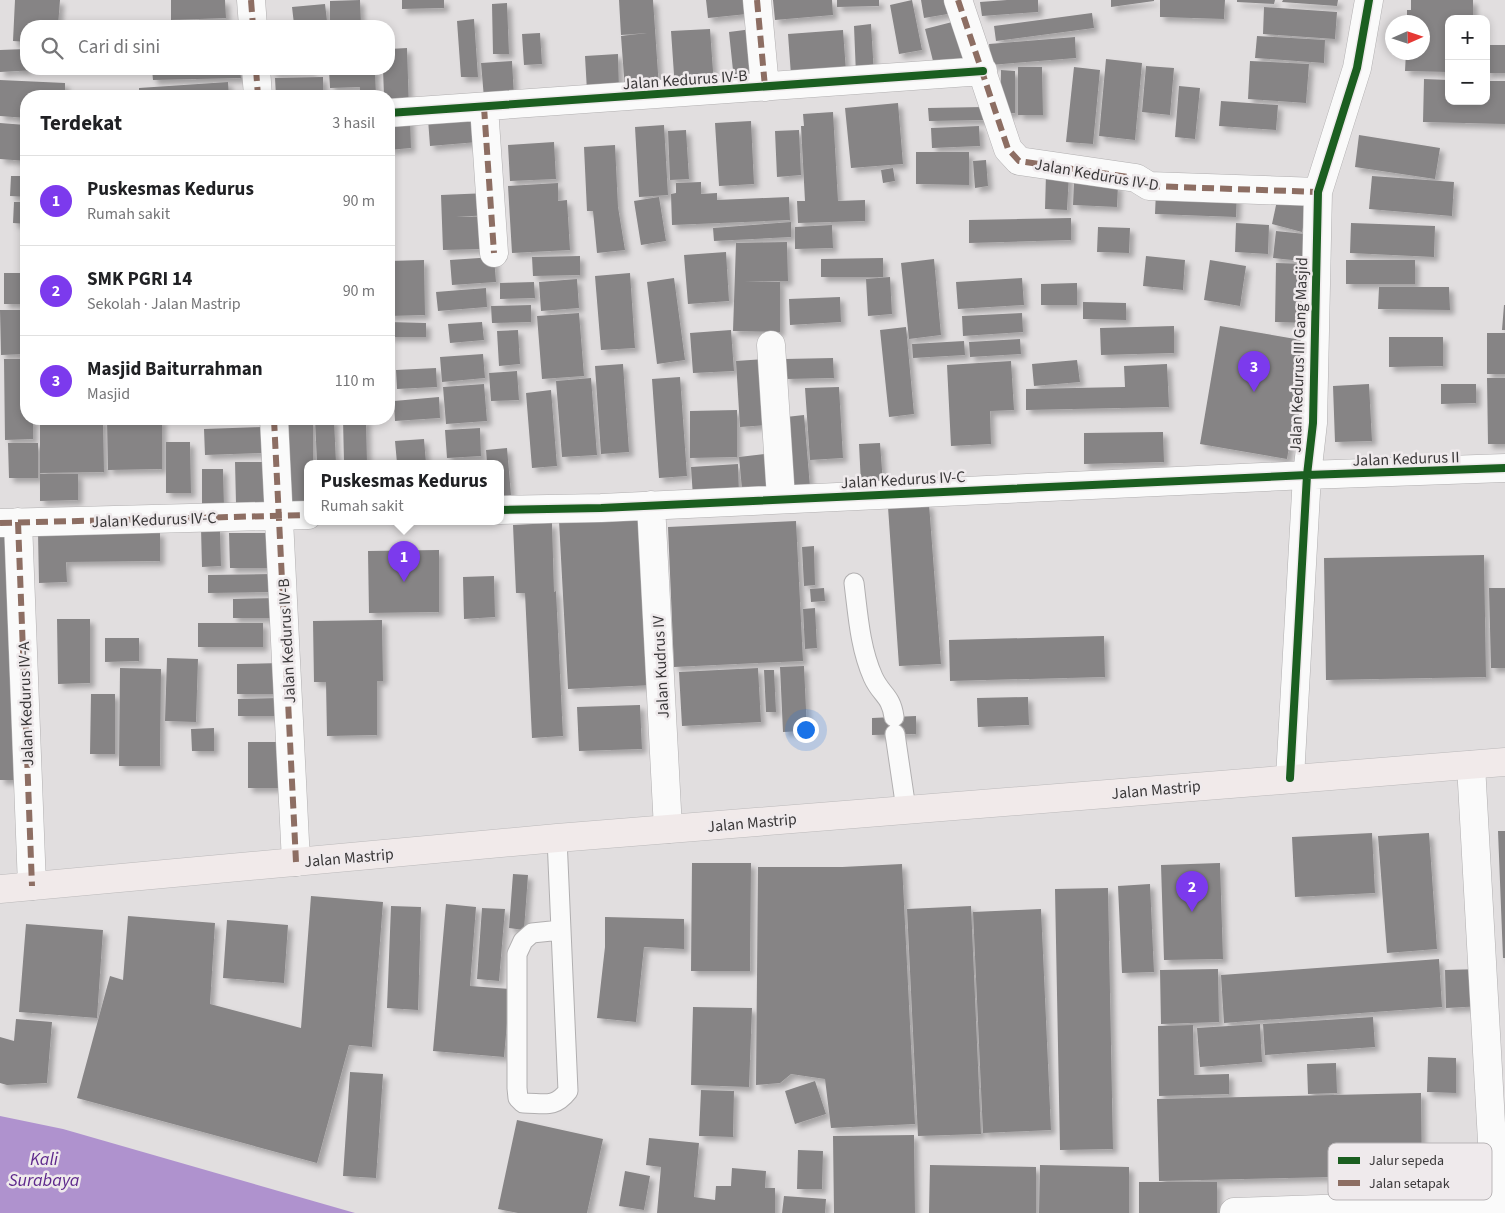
<!DOCTYPE html>
<html lang="id">
<meta charset="utf-8">
<style>
:root{--surface:#fff;--page:#f2f2f2;--text:#202124;--muted:#757577;--line:#e0e0e0;--accent:#7c3aed}
body{margin:0;font-family:"Source Sans 3",sans-serif;background:var(--page);color:var(--text)}
.controls{position:absolute;right:15px;top:15px;display:grid;overflow:hidden;border-radius:10px;box-shadow:0 2px 8px #0003}
.controls button{width:45px;height:45px;display:grid;place-items:center;padding:0;border:0;border-bottom:1px solid var(--line);background:var(--surface);color:var(--text);font:25px sans-serif}
.compass{position:absolute;left:1385px;top:15px;width:45px;height:45px;border-radius:50%;background:var(--surface);box-shadow:0 2px 8px #0003;rotate:87deg}
.you{position:absolute;left:805px;top:729px;width:18px;height:18px;margin:-12px;border:4px solid #fff;border-radius:50%;background:#1a73e8;box-shadow:0 0 0 8px #1a73e833}
.badge{display:grid;place-items:center;width:32px;height:32px;border-radius:50%;background:var(--accent);color:#fff;font-size:16px;font-weight:700}
.pin{position:absolute;translate:-50% -41px;filter:drop-shadow(0 1px 2px #0008)}
.pin::after{content:'';position:absolute;top:26px;width:18px;height:15px;background:inherit;clip-path:polygon(0 0,100% 0,50% 100%)}
.popup{position:absolute;left:304px;top:460px;width:200px;height:65px;box-sizing:border-box;display:grid;place-content:center;border-radius:10px;background:var(--surface);filter:drop-shadow(0 1px 4px #0005);font-size:16px;white-space:nowrap;color:var(--muted)}
.popup b{font-size:19px;color:var(--text)}
.popup::after{content:'';position:absolute;left:50%;top:100%;margin-left:-10px;border:10px solid transparent;border-top-color:var(--surface)}
.list{margin:0;padding:0;list-style:none}
h2{display:flex;justify-content:space-between;align-items:center;height:65px;margin:0;padding:0 20px;font-size:21px}
h2 small{font-size:16px;font-weight:400;color:var(--muted)}
.list li{display:grid;grid-template-columns:32px 1fr auto;gap:15px;align-items:center;box-sizing:border-box;height:90px;padding:0 20px;border-top:1px solid var(--line)}
.list b{display:block;font-size:19px;white-space:nowrap}
.list p{margin:0;font-size:16px;white-space:nowrap;color:var(--muted)}
.list em{font-size:16px;font-style:normal;color:var(--muted)}
.icon{flex:none;width:28px;height:28px;fill:none;stroke:currentColor;stroke-width:2;stroke-linecap:round;stroke-linejoin:round}
.map{position:relative;flex:none;width:1505px;height:1213px;overflow:hidden}
.search{position:absolute;background:var(--surface);box-shadow:0 2px 8px #0003;left:20px;top:20px;width:375px;height:55px;display:flex;align-items:center;gap:12px;box-sizing:border-box;padding:0 18px;border-radius:20px;color:var(--muted);font-size:19px}
.panel{position:absolute;background:var(--surface);box-shadow:0 2px 8px #0003;left:20px;top:90px;width:375px;height:335px;border-radius:20px}
.map>svg:first-child{display:block}
.water{fill:#af92ce}
.building{fill:#868485;filter:url(#shadow)}
.lines{fill:none;stroke-linecap:round;stroke-linejoin:round}
.lane-casing{stroke:#b1afb0;stroke-width:21}
.street-casing{stroke:#b1afb0;stroke-width:29}
.primary-casing{stroke:#bbb9ba;stroke-width:29}
.lane{stroke:#fafafa;stroke-width:19}
.street{stroke:#fafafa;stroke-width:28}
.primary{stroke:#f1eaea;stroke-width:28}
.quiet{stroke:#8d6e63;stroke-width:6;stroke-dasharray:12 6;stroke-linecap:butt}
.cycleway-casing{stroke:#efeaec;stroke-width:11}
.cycleway{stroke:#1b5e20;stroke-width:8}
.labels{text-anchor:middle;stroke-width:5;stroke-linejoin:round;paint-order:stroke}
.street-label{font-size:16px;fill:#3b393a;stroke:#efeaec}
.water-label{font-size:18px;font-style:italic;fill:#5e288c;stroke:#efeaec}
.key{fill:#efeaec;stroke:#b9b5b7;stroke-width:1}
.key-label{font-size:14px;fill:#3b393a}
</style>
<div class="map">
<svg width="1505" height="1213" viewBox="0 0 1505 1213">
<defs>
<filter id="shadow"><feDropShadow dx="4.5" dy="4.5" stdDeviation="2.5" flood-color="#0004"/></filter>
</defs>
<rect width="100%" height="100%" fill="#e1dedf"/>
<path class="water" d="M0 1116 63 1129 355 1213H0Z"/>
<path class="building" d="M15 0H60L58 26H26V42L13 41Z
M171 0H225L226 18 171 20Z
M360 0 361 24 330 25V1Z
M402 0H444V8L402 9Z
M619 0H653L659 88 625 90 621 36 647 33 621 35Z
M706 0H756L757 13 708 18Z
M773 0H832L833 15 775 20Z
M837 0H879V6L837 7Z
M912 0 922 50 899 54 890 5Z
M921 0H951L954 13 924 18Z
M1007 0H1038V12L982 16 980 2Z
M1111 0H1154V1L1111 7Z
M1160 0H1225L1224 19 1160 17Z
M1237 0H1275L1274 4 1237 2Z
M1283 0H1338L1337 6 1282 2Z
M1411 0H1473V19H1449V72L1405 71 1406 52H1422V22H1407V10H1411Z
M507 3 509 54H493L492 4Z
M325 4 327 21 294 24 292 7Z
M1264 7 1337 12 1335 39 1263 34Z
M1092 13 1094 28 996 41 994 26Z
M474 19 478 77H461L457 21Z
M956 21 966 66 936 73 925 29Z
M176 24H195V26H176Z
M242 24V26H215V25Z
M871 24 874 74 856 75 854 26Z
M760 28 764 77 734 80 729 32Z
M710 29 714 85 675 89 671 31Z
M843 30 846 71 791 75 788 34Z
M540 33 542 64 524 65 522 34Z
M1257 36 1325 40 1324 63 1255 58Z
M1075 37 1076 58 991 65 989 44Z
M1486 45H1505V73H1486Z
M407 48 409 109H389V96H384L383 69H389V49Z
M26 49V69L37 70 0 72V50Z
M618 54 619 89 587 91 585 56Z
M1106 59 1142 63 1135 140 1099 136Z
M512 61 514 96 484 98 481 63Z
M1250 61 1309 64 1306 103 1248 99Z
M1146 66 1174 68 1170 115 1142 112Z
M1018 67H1042L1043 115H1018Z
M1074 67 1100 70 1093 144 1066 142Z
M152 69H240L241 78 153 80Z
M272 69H312V72L272 73Z
M375 69 376 96H360V87L330 88 329 70Z
M1001 70 1015 71V113L1000 114Z
M323 77V96H276L275 78Z
M1424 79 1449 80V101H1486V81H1505V124L1423 122Z
M0 80 65 83V96H26V118L0 116Z
M228 82 229 96H139V88Z
M1179 86 1200 88 1195 139 1175 137Z
M1221 101 1278 105 1276 130 1219 126Z
M898 103 903 164 851 168 845 108Z
M984 107V120L929 121 928 108Z
M833 112 838 201 865 200V221L798 223 797 201H805L801 126H804L803 114Z
M410 115 411 148 389 150V116Z
M476 115 478 142 430 146 428 119Z
M751 121 754 184 719 186 715 123Z
M0 123 26 125V161L0 159Z
M664 125 668 195 639 197 635 127Z
M979 126 980 146 932 148 931 128Z
M686 130 689 179 670 180 668 131Z
M799 130 801 175 777 177 775 131Z
M1359 135 1440 148 1435 179 1355 167Z
M554 142 556 179 510 181 508 145Z
M615 145 618 207 625 250 597 253 593 211H587L584 147Z
M916 152H969V185L916 184Z
M986 160 988 186 975 188 973 161Z
M893 168 895 181 883 183 881 170Z
M1046 174 1069 175 1067 210 1045 209Z
M11 176H26V197L10 196Z
M1372 176 1454 182 1452 216 1369 209Z
M701 182V194L717 193V200L789 197 790 220 672 225 671 194 676 193V183Z
M1074 182 1118 185 1117 207 1073 205Z
M558 183V201L567 200 570 250 512 253 508 186Z
M1156 191 1237 193 1236 217 1155 214Z
M488 193 489 215 456 217H484V249L443 250 441 195Z
M1278 196 1308 204 1302 232 1272 224Z
M659 197 666 241 641 245 634 201Z
M14 202H26V224L13 223Z
M1071 218V240L969 243V220Z
M791 222V237L714 241 713 228Z
M1236 223 1269 225 1268 254 1235 252Z
M1351 223 1435 226 1434 257 1350 253Z
M832 225 833 248 795 249V227Z
M1098 227 1130 228 1129 253 1097 252Z
M1276 231 1305 234 1302 261 1273 258Z
M787 242 788 281H744L780 282V332L733 331 736 243Z
M726 252 729 301 688 304 684 255Z
M580 256V275L533 276 532 257Z
M1146 256 1185 260 1183 290 1143 286Z
M494 257 496 282 452 285 450 260Z
M883 258V277H821V259Z
M934 259 941 335 909 339 901 263Z
M424 260 425 315 389 316V261Z
M1210 260 1246 266 1240 306 1204 300Z
M1346 260H1415V284H1346Z
M1276 263 1309 264 1307 323 1275 322Z
M4 273H26V304H4Z
M630 273 635 348 601 350 595 276Z
M890 277 892 314 868 316 866 279Z
M674 278 685 360 657 364 647 282Z
M1022 278 1024 305 958 309 956 282Z
M577 279 579 308 541 311 539 282Z
M534 282 535 298 500 299V283Z
M1077 283V305H1041V284Z
M1379 287H1449L1450 310 1378 309Z
M486 288 487 307 438 311 436 292Z
M840 297 841 322 790 325 789 299Z
M1083 302 1126 303V320L1083 319Z
M531 305V322L492 323 491 306Z
M1504 305H1505V330H1502Z
M0 310H26V354L1 355Z
M579 313 584 376 542 379 537 316Z
M1022 313 1023 332 963 336 962 316Z
M389 322 426 323V337H389Z
M482 322 484 340 450 343 448 324Z
M1174 326V353L1101 355 1100 328Z
M1220 326 1307 341 1287 459 1200 444Z
M906 327 914 414 889 417 880 330Z
M518 330 520 364 499 366 497 331Z
M731 330 734 371 693 373 690 333Z
M1487 333H1505V374H1487Z
M1389 337H1443V366L1389 367Z
M1020 339 1021 354 970 357 969 342Z
M964 341 965 355 913 358 912 344Z
M483 354 485 378 442 382 440 357Z
M833 358 834 378 786 379 785 359Z
M4 359H26V419H33V439L5 440Z
M765 359 768 425 740 427 736 361Z
M1077 360 1080 382 1034 386 1032 364Z
M1011 361 1014 410 990 411 991 444 951 446 947 365Z
M623 364 629 452 601 454 595 366Z
M1167 364 1169 407 1026 410V389L1125 387 1124 366Z
M436 368 437 387 397 389 396 370Z
M517 371 519 400 491 401 489 373Z
M680 377 687 476 659 478 652 379Z
M591 378 597 455 562 457 556 381Z
M1487 378H1505V444H1488Z
M484 384 487 421 446 424 443 387Z
M1369 384 1372 441 1335 442 1333 386Z
M1441 384H1476V403L1441 404Z
M839 387 843 458 810 460 805 388Z
M551 390 557 466 532 468 526 393Z
M439 397 440 418 395 421 394 401Z
M737 410V457L690 458V411Z
M804 415 810 487 792 489 786 417Z
M40 419H103L104 472 40 473Z
M107 419H162V469L108 470Z
M285 419H313V463H308V509H286Z
M315 419H334L336 463H317Z
M343 419H366L367 463H344Z
M262 427 263 453 205 455 204 429Z
M480 428 481 456 447 458 445 430Z
M1163 432 1164 462 1084 464V433Z
M424 439 426 463H397L395 441Z
M166 442H190L191 493H166Z
M8 443H38V478H9Z
M880 443 883 483 861 484 859 444Z
M507 448 511 495 500 496V463H487L486 450Z
M773 453 775 486 742 489 739 457Z
M235 462H270L271 502 236 503Z
M738 464 739 494 693 497 691 467Z
M202 469H223L224 507 202 508Z
M40 474H78V500L40 501Z
M929 504 941 664 899 666 888 507Z
M646 517 654 685 568 689 559 521Z
M796 521 803 661 674 667 668 527Z
M552 523 554 592 556 591 563 736 532 738 525 593H516L513 525Z
M220 527 221 566 202 567 201 528Z
M14 528 22 780H0V529Z
M160 532V561L66 562 67 582 39 583 38 533Z
M229 533H278V568H230Z
M814 546 815 585 804 586 802 547Z
M439 550V612L369 613 368 551Z
M1484 555 1486 677 1326 680 1324 558Z
M275 574 276 592 208 593V575Z
M494 576 495 617 464 619 463 577Z
M824 588 825 601 811 602 810 589Z
M1489 588H1505V668H1491Z
M276 598V618H233V599Z
M815 608 817 648 805 649 803 609Z
M57 619H90V683L58 684Z
M382 620 383 681H377V735L327 736 326 682H314L313 621Z
M198 623H263V647H198Z
M1104 636 1105 677 950 681 949 640Z
M105 638H139V661L105 662Z
M167 658 198 659 196 722 165 721Z
M282 663V694H237V664Z
M804 666 807 731 783 732 780 667Z
M120 668 161 669 160 766H119Z
M758 668 761 722 682 726 679 672Z
M764 670H774L776 712H766Z
M91 694H115V754H90Z
M1028 697 1029 725 978 727 977 698Z
M278 698V716H238V699Z
M640 705 642 749 579 751 577 707Z
M916 716V734L872 735V718Z
M214 728V751H192L191 729Z
M248 742H283V788H248Z
M1498 831H1505V958H1503Z
M1372 833 1375 893 1295 897 1292 837Z
M1429 833 1437 949 1387 953 1378 836Z
M692 863H751L750 971H691Z
M1220 863 1223 959 1164 960 1161 865Z
M902 864 915 1124 831 1128 825 1079 791 1074 780 1083 756 1085 758 867H842Z
M513 874 528 875 524 930 509 928Z
M1150 884 1154 972 1122 973 1118 886Z
M1108 888 1113 1149 1060 1150 1055 889Z
M311 896 383 902 372 1047 349 1045 317 1163 77 1098 110 976 123 980 128 916 215 923 210 1004 301 1028Z
M446 904 476 907 470 986 510 989 504 1057 433 1051Z
M391 906 421 907 418 1010 387 1008Z
M971 906 981 1134 918 1136 907 909Z
M482 908 505 909 499 981 477 979Z
M1041 909 1051 1130 983 1133 973 912Z
M605 917 684 919V949L644 947 636 1022 597 1018 605 947Z
M227 920 288 925 284 983 223 978Z
M26 924 103 930 97 1018 19 1012Z
M1439 959 1442 1007 1224 1023 1221 975Z
M1218 969 1219 1022 1161 1024 1160 970Z
M1482 969 1484 1006 1446 1008 1445 970Z
M693 1007 752 1008 749 1087 691 1085Z
M1373 1017 1375 1047 1265 1055 1263 1024Z
M16 1019 52 1022 47 1083 7 1085 0 1083V1037L14 1041Z
M1260 1024 1262 1062 1200 1067 1197 1028Z
M1193 1025 1194 1075 1229 1074V1094L1159 1096 1158 1026Z
M1428 1057 1456 1058V1093L1427 1092Z
M1336 1063 1337 1093 1308 1094 1307 1064Z
M350 1072 383 1074 376 1178 343 1176Z
M815 1081 826 1114 795 1124 785 1091Z
M701 1090 734 1091 733 1137 699 1136Z
M1421 1093 1422 1175 1159 1181 1157 1099Z
M517 1120 603 1139 587 1213H518L498 1209Z
M914 1135 915 1213H834L833 1136Z
M649 1138 699 1143 694 1197 715 1200 716 1186H731L732 1168 766 1171 765 1188H775V1213H657L661 1167 646 1165Z
M798 1150 823 1151 822 1189H797Z
M930 1165 1036 1167V1213H929Z
M1040 1165 1129 1167V1213H1039Z
M625 1171 650 1176 644 1210 619 1206Z
M1139 1182H1217V1213H1139Z
M784 1196 826 1199 825 1213H782Z"/>
<g class="lines">
<g class="lane-casing">
<path id="lane" d="M854 583C858 615 860 648 873 677 881 695 891 695 894 717
M895 734 906 809
M557 838 568 1091C554 1109 544 1103 523 1103L518 1098 517 1088V954L523 941 532 933 561 930"/>
</g>
<g class="street-casing">
<path id="street" d="M251 0 253 26
M757 0 765 87
M958 0 1008 149 1019 161 1136 178 1149 186 1318 192
M256 69 258 96
M484 107 494 253
M389 113 983 71
M771 345 781 498
M274 419 296 862
M651 505 668 829
M500 510 601 508 1307 475 1505 468
M18 522 32 886
M0 523 308 515
M1471 765 1496 1213
M1290 778 1307 475 1313 423 1318 192 1357 68 1369 0
M1234 1212 1496 1203"/>
</g>
<g class="primary-casing">
<path id="primary" d="M0 889 557 838 1505 762"/>
</g>
<use href="#lane" class="lane"/>
<use href="#street" class="street"/>
<use href="#primary" class="primary"/>
<path class="quiet" d="M251 0 253 26
M757 0 765 87
M958 0 1008 149 1019 161 1136 178 1149 186 1318 192
M256 69 258 96
M484 107 494 253
M274 419 296 862
M18 522 32 886
M0 523 308 515"/>
<g class="cycleway-casing">
<path id="cycleway" d="M389 113 983 71
M500 510 601 508 1307 475 1505 468
M1290 778 1307 475 1313 423 1318 192 1357 68 1369 0"/>
</g>
<use href="#cycleway" class="cycleway"/>
</g>
<g class="labels">
<g class="street-label">
<text transform="translate(685 79) rotate(-4)" y="6">Jalan Kedurus IV-B</text>
<text transform="translate(1097 174) rotate(10)" y="6">Jalan Kedurus IV-D</text>
<text transform="translate(1298 355) rotate(-88)" y="6">Jalan Kedurus III Gang Masjid</text>
<text transform="translate(1406 458) rotate(-2)" y="6">Jalan Kedurus II</text>
<text transform="translate(903 479) rotate(-3)" y="6">Jalan Kedurus IV-C</text>
<text transform="translate(154 519) rotate(-2)" y="6">Jalan Kedurus IV-C</text>
<text transform="translate(286 641) rotate(-93)" y="6">Jalan Kedurus IV-B</text>
<text transform="translate(660 667) rotate(-93)" y="6">Jalan Kudrus IV</text>
<text transform="translate(25 704) rotate(-92)" y="6">Jalan Kedurus IV-A</text>
<text transform="translate(1156 789) rotate(-5)" y="6">Jalan Mastrip</text>
<text transform="translate(752 822) rotate(-5)" y="6">Jalan Mastrip</text>
<text transform="translate(349 857) rotate(-5)" y="6">Jalan Mastrip</text>
</g>
<g class="water-label">
<text x="44" y="1165">Kali<tspan x="44" dy="21">Surabaya</tspan></text>
</g>
</g>
<rect x="1328" y="1143" width="164" height="57" rx="8" class="key"/>
<rect x="1338" y="1157" width="22" height="7" fill="#1b5e20"/>
<rect x="1338" y="1180" width="22" height="6" fill="#8d6e63"/>
<g class="key-label">
<text x="1369" y="1165">Jalur sepeda</text>
<text x="1369" y="1188">Jalan setapak</text>
</g>
</svg>
<div class="controls">
<button>+</button>
<button>−</button>
</div>
<svg class="compass" viewBox="-18 -18 36 36"><path d="M0-13l5 13h-10z" fill="#e53935"/><path d="M0 13l5-13h-10z" fill="#757577"/></svg>
<div class="you"></div>
<div class="pin badge" style="left:404px;top:582px">1</div>
<div class="popup"><b>Puskesmas Kedurus</b>Rumah sakit</div>
<div class="pin badge" style="left:1192px;top:912px">2</div>
<div class="pin badge" style="left:1254px;top:392px">3</div>
<div class="search"><svg class="icon" aria-label="search" viewBox="0 0 24 24"><circle cx="10" cy="10" r="6"/><path d="M15 15l6 6"/></svg>Cari di sini</div>
<section class="panel">
<h2>Terdekat<small>3 hasil</small></h2>
<ul class="list">
<li><span class="badge">1</span><div><b>Puskesmas Kedurus</b><p>Rumah sakit</p></div><em>90 m</em></li>
<li><span class="badge">2</span><div><b>SMK PGRI 14</b><p>Sekolah · Jalan Mastrip</p></div><em>90 m</em></li>
<li><span class="badge">3</span><div><b>Masjid Baiturrahman</b><p>Masjid</p></div><em>110 m</em></li>
</ul>
</section>
</div>
